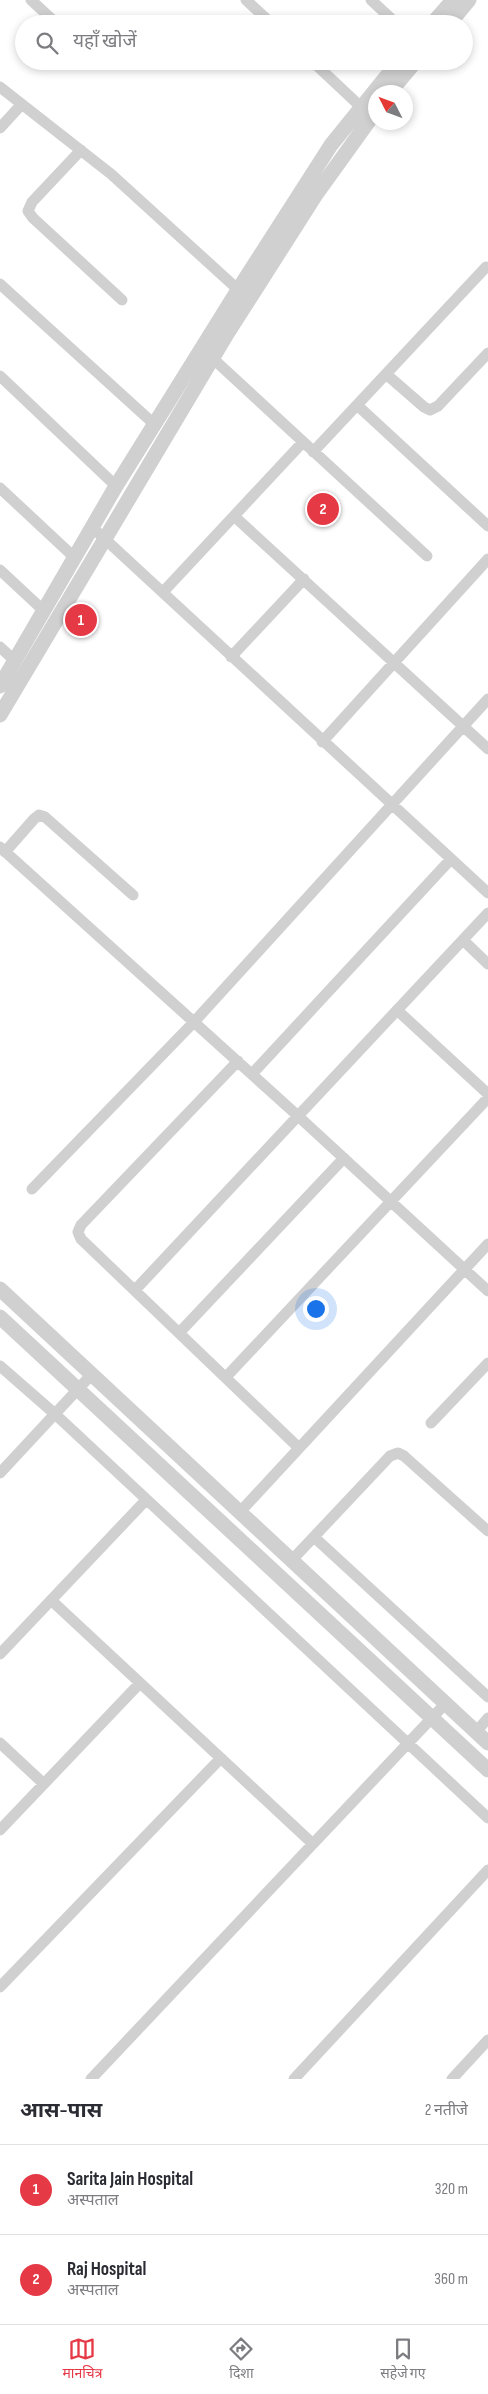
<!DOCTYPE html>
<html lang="hi">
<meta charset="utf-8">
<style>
:root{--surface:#fff;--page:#f2f2f3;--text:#2b2b33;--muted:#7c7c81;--line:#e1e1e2;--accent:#e63946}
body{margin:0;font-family:"Sofia Sans Condensed","Noto Sans Devanagari",sans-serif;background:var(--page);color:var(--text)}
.compass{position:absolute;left:368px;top:85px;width:45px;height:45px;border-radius:50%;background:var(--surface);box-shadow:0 2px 8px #0003;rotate:312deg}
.you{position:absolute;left:315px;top:1308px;width:18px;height:18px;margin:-12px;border:4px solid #fff;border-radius:50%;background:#1a73e8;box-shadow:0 0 0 8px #1a73e833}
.badge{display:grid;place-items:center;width:32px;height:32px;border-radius:50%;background:var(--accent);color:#fff;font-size:16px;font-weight:700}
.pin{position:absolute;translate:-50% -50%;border:2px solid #fff;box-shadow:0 1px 5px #0006}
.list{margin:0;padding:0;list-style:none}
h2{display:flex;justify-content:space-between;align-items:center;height:65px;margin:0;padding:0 20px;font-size:21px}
h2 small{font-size:16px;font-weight:400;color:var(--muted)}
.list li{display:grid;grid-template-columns:32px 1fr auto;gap:15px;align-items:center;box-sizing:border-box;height:90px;padding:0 20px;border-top:1px solid var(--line)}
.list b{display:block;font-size:19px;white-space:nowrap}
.list p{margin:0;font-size:16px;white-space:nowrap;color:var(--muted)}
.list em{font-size:16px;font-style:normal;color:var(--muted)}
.icon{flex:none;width:28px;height:28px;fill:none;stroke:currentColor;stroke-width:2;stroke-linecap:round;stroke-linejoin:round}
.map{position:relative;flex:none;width:488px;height:2079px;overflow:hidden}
.search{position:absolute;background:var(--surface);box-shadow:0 2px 8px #0003;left:15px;right:15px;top:15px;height:55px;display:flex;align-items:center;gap:12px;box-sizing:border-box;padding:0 18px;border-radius:28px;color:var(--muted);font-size:19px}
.sheet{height:245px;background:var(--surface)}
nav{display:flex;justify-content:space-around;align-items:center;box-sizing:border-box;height:70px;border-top:1px solid var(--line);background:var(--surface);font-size:14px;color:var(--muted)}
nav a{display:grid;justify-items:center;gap:2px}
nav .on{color:var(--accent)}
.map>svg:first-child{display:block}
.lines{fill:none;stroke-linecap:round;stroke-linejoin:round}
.minor{stroke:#d0d0d0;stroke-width:11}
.tertiary{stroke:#d0d0d0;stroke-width:15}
</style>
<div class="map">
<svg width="488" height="2079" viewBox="0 0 488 2079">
<rect width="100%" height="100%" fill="#fff"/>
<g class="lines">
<path class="minor" d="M31 0 57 24
M246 0 272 24
M371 0 397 24
M312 61 361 107
M0 87 111 174 244 295
M0 128 21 105
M81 150 32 202 28 211 33 218 122 300
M0 284 154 424
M208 354 427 556
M386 374 424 407 430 410 438 406 488 353
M0 376 116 486
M357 405 488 526
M313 452 486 267
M0 488 75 558
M234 516 488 749
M93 528 488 893
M0 570 44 611
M163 592 303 442
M0 647 15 661
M231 657 304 579
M322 742 488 559
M0 847 298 1116 488 1291
M5 852 34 819 39 815 45 817 133 895
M463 940 488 964
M397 1010 488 1094
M238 1061 81 1225 78 1232 81 1239 299 1448
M252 1074 451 859
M32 1189 194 1022 488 699
M136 1289 488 913
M180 1332 344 1158
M0 1366 55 1414 488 1818
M226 1377 488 1098
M431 1423 488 1363
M0 1473 92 1374
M240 1512 488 1244
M314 1537 488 1697
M292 1560 390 1456 398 1453 404 1456 488 1531
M51 1600 313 1844
M0 1654 146 1500
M476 1732 488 1718
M0 1743 44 1784
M0 1830 140 1683
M0 1987 221 1758
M91 2079 446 1703
M294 2079 488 1870
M452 2079 488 2040"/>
<path class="tertiary" d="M432 24 453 0
M449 24 469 0
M390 92 416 61
M0 686 116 486 238 290 331 145 399 61
M0 715 227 334 317 193 376 111
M0 1289 488 1743
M0 1317 488 1770"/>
</g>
</svg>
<svg class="compass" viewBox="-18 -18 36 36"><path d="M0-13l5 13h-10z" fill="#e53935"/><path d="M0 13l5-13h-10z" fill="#7c7c81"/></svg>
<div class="you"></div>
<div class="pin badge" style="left:81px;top:620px">1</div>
<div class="pin badge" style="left:323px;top:509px">2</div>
<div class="search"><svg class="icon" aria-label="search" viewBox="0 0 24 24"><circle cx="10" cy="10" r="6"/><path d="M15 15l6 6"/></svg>यहाँ खोजें</div>
</div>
<section class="sheet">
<h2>आस-पास<small>2 नतीजे</small></h2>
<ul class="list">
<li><span class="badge">1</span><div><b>Sarita Jain Hospital</b><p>अस्पताल</p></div><em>320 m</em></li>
<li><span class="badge">2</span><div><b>Raj Hospital</b><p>अस्पताल</p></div><em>360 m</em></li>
</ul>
</section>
<nav>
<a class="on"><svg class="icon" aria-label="map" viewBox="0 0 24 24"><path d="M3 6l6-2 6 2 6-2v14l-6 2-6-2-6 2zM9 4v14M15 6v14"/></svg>मानचित्र</a>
<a><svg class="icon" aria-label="directions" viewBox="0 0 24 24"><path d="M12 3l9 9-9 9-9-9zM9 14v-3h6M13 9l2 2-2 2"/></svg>दिशा</a>
<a><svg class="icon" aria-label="saved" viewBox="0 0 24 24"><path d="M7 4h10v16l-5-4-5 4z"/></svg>सहेजे गए</a>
</nav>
